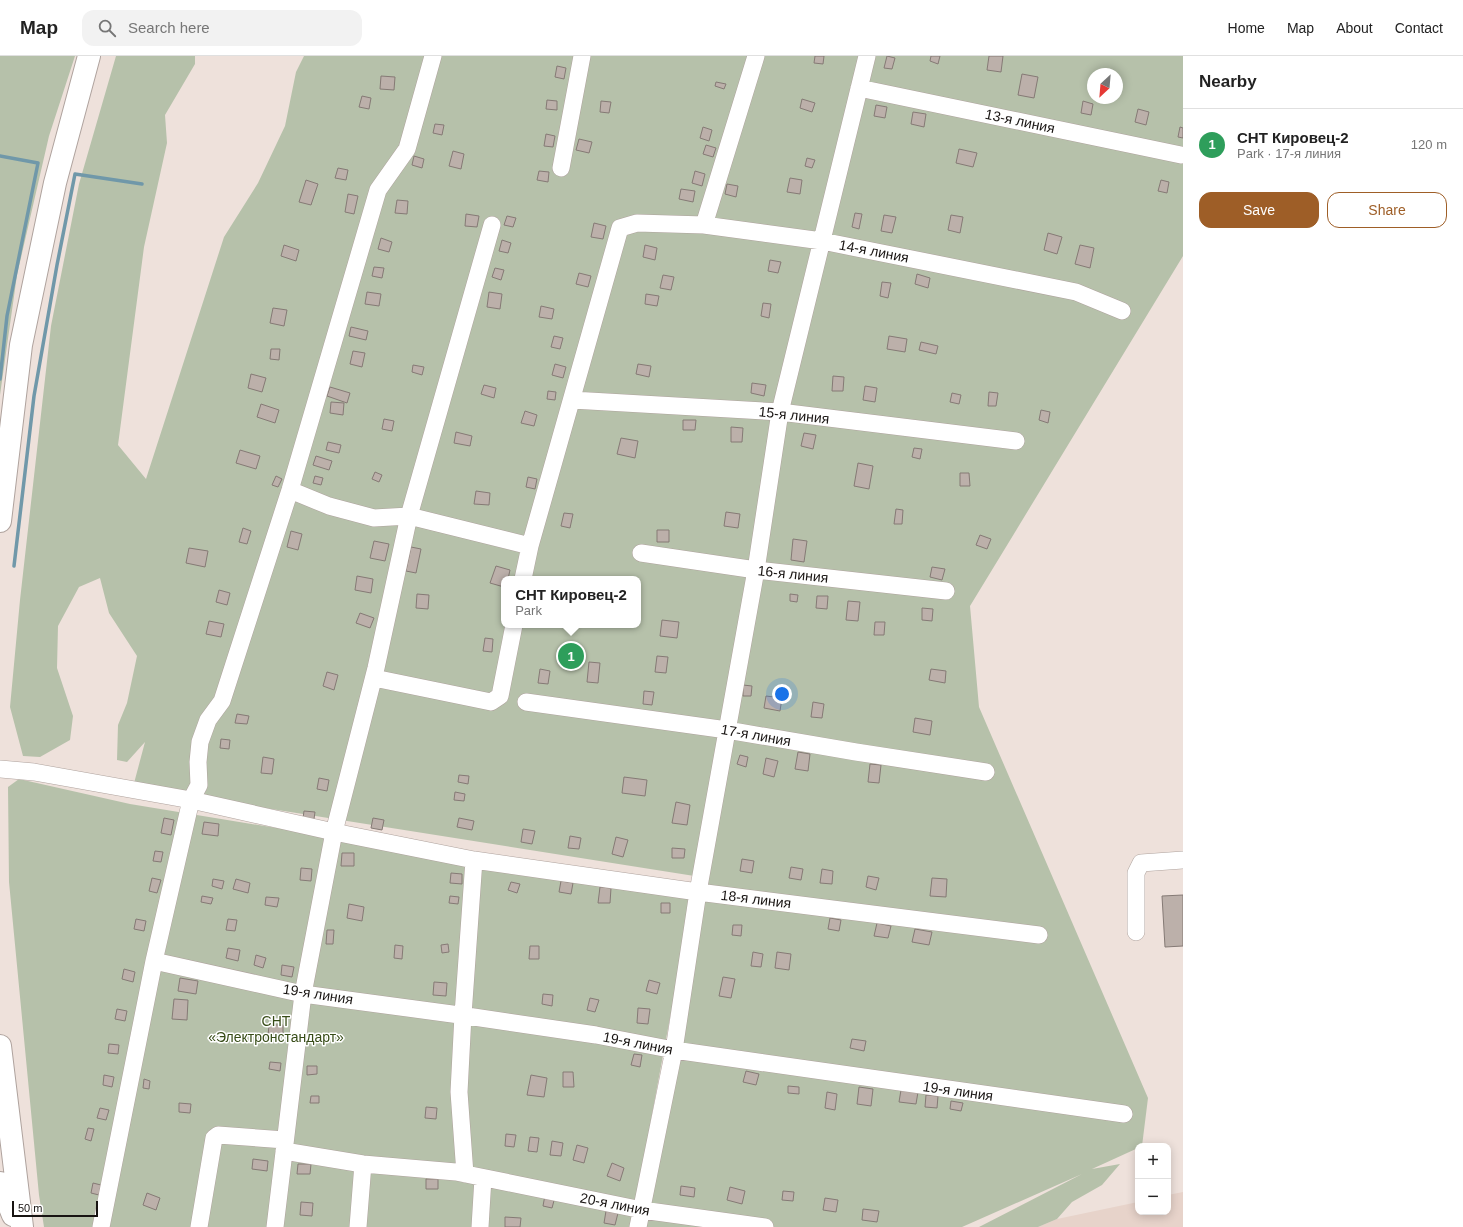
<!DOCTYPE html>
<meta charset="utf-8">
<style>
:root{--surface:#fff;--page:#f2f2f2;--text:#222;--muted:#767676;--line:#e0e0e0;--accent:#9e5e27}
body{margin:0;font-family:Arial,sans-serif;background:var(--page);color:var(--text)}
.controls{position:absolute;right:12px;bottom:12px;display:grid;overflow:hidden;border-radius:8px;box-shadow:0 2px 10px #0003}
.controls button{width:36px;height:36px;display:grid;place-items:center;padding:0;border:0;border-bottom:1px solid var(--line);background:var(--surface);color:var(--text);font:20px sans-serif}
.compass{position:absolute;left:1087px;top:12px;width:36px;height:36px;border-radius:50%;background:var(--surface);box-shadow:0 2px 10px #0003;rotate:206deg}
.scale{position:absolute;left:12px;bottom:10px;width:86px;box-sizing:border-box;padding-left:4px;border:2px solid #181412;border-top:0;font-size:11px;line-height:14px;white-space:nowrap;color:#181412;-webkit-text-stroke:3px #fff;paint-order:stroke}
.you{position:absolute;left:782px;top:638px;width:14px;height:14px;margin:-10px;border:3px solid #fff;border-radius:50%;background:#1a73e8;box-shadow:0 0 0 6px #1a73e833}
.badge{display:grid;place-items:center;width:26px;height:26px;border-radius:50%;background:var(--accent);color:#fff;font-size:13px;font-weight:700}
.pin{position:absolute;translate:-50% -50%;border:2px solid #fff;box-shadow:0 1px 4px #0006}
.popup{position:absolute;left:501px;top:520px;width:140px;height:52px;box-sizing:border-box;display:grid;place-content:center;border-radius:8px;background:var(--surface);filter:drop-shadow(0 1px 3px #0005);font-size:13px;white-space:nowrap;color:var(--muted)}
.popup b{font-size:15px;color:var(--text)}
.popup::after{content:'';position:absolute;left:50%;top:100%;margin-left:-8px;border:8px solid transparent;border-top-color:var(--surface)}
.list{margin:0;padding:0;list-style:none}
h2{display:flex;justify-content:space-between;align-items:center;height:52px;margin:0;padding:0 16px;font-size:17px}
h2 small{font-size:13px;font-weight:400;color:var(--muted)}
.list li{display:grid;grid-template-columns:26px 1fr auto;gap:12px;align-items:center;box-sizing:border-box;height:72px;padding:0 16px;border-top:1px solid var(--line)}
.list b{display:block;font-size:15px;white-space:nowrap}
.list p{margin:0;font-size:13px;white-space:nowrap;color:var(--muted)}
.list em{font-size:13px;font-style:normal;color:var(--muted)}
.actions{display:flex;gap:8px;padding:12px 16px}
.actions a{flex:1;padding:9px 0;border:1px solid var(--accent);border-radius:12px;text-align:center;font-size:14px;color:var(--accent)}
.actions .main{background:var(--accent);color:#fff}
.icon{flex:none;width:22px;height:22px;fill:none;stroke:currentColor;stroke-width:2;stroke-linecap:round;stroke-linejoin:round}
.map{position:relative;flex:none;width:1183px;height:1171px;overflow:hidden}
header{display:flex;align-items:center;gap:24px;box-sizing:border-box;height:56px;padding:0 20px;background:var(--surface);border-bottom:1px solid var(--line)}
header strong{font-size:19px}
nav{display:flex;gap:22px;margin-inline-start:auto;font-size:14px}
.search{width:280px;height:36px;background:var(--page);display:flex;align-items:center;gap:10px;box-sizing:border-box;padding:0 14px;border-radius:12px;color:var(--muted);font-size:15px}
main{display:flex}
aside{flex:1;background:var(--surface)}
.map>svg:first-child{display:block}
.built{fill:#e7d3ca}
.green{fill:#b6c1aa;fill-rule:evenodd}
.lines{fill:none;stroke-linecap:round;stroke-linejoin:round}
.stream{stroke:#7098a9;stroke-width:3.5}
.building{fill:#bcb0aa;stroke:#857a75}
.minor-casing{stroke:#afa39e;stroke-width:18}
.major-casing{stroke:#afa39e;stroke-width:24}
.minor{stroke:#fff;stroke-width:17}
.major{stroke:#fff;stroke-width:22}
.labels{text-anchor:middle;stroke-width:3;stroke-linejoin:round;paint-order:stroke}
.street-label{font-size:14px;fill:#181412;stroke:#fff}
.park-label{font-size:14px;fill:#374c17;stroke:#fff}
</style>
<header>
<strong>Map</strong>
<div class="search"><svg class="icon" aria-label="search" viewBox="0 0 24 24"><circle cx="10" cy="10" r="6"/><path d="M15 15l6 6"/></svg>Search here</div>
<nav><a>Home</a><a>Map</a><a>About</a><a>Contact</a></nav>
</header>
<main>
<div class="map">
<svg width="1183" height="1171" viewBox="0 0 1183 1171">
<rect width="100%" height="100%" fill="#eee1db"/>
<path class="built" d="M1183 1136V1171H1038L1057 1163 1138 1146V1156H1168V1139Z"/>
<path class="green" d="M0 0H75L49 80 17 219 0 339Z
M116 0H195V8L165 59 167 87 144 191 118 389 146 423 224 181 258 127 285 70 296 16 304 0H1183V200L970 550 979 651 1148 1042 1142 1090H1138V1092L1092 1113 1120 1108 1102 1129 1072 1146 1057 1163 1038 1171H979L1082 1118 962 1171H641L707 822 133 731 145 686 127 706 117 704 118 669 127 647 137 600 109 557 100 522 79 531 58 570 57 612 73 660 70 684 40 701 23 700 10 651 20 544 51 270 79 128ZM1093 18H1117V42H1093ZM504 523H638V569H504Z
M19 723 130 748 465 803 694 833 631 1171H44L39 1139 9 826 8 731Z"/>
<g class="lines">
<path class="stream" d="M0 100 38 107 7 260 0 323
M14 510 34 340 57 209 75 118 142 128"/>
</g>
<path class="building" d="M815 0H824L823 8 814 7Z
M887 0 895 2 892 13 884 12Z
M931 0H940L938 8 930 5Z
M989 0H1003L1001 16 987 14Z
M557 10 566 12 564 23 555 21Z
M1022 18 1038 21 1034 42 1018 39Z
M381 20 395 21 394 34 380 33Z
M716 26 726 28 724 33 715 30Z
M362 40 371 42 369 53 359 51Z
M802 43 815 47 812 56 800 52Z
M547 44 557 45V54L546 53Z
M601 45 611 46 609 57 600 56Z
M1083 45 1093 48 1091 59 1081 57Z
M876 49 887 51 885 62 874 60Z
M1138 53 1149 56 1146 69 1135 66Z
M913 56 926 58 924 71 911 68Z
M435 68 444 69 442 79 433 77Z
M703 71 712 74 709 85 700 82Z
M1180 71 1183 72V82L1178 81Z
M546 78 555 80 553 91 544 90Z
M579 83 592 86 589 97 576 94Z
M706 89 716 92 713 101 703 98Z
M959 93 977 97 973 111 956 107Z
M453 95 464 98 461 113 449 110Z
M414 100 424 103 422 112 412 109Z
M807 102 815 104 812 112 805 110Z
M338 112 348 114 346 124 335 122Z
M539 115 549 116 548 126 537 124Z
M695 115 705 118 702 130 692 127Z
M790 122 802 124 800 138 787 136Z
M306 124 318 128 311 149 299 146Z
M1161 124 1169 126 1167 137 1158 135Z
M727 128 738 130 736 141 725 138Z
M681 133 695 135 693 146 679 143Z
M348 138 358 140 354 158 345 156Z
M397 144 408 145 407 158 395 157Z
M855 157 862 158 859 173 852 171Z
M466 158 479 160 477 171 465 170Z
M884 159 896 161 892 177 881 175Z
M951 159 963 161 960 177 948 174Z
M507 160 516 162 513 171 504 169Z
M594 167 606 170 603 183 591 181Z
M1048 177 1062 181 1057 198 1044 194Z
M381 182 392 186 389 196 378 193Z
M502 184 511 187 508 197 499 195Z
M284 189 299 194 296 205 281 200Z
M645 189 657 192 655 204 643 201Z
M1080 189 1094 192 1090 212 1075 208Z
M770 204 781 206 778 217 768 215Z
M374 211 384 212 382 222 372 220Z
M495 212 504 214 501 224 492 221Z
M579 217 591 220 588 231 576 228Z
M917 218 930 222 928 232 915 228Z
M663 219 674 221 671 234 660 232Z
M882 226 891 227 888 242 880 240Z
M367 236 381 238 379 250 365 248Z
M489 236 502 238 500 253 487 251Z
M646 238 659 240 657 250 645 248Z
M763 247 771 248 769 262 761 260Z
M541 250 554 253 552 263 539 261Z
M273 252 287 254 284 270 270 267Z
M351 271 368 275 366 284 349 280Z
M554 280 563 282 560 293 551 291Z
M889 280 907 283 905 296 887 293Z
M921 286 938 290 936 298 919 294Z
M271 293H280L279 304 270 303Z
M353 295 365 297 362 311 350 308Z
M555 308 566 311 563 322 552 319Z
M638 308 651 310 649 321 636 318Z
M413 309 424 311 422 319 412 316Z
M251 318 266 322 262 336 248 332Z
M833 320 844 321 843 335H832Z
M752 327 766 329 764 340 751 337Z
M484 329 496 332 494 342 481 338Z
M865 330 877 332 875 346 863 344Z
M330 331 350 337 347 347 327 340Z
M548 335 556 336 555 344 547 343Z
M989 336 998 337 996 350H988Z
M952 337 961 339 959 348 950 346Z
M331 346 344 347 343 359 330 357Z
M261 348 279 354 275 367 257 361Z
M1041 354 1050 356 1048 367 1039 364Z
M525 355 537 359 534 370 521 367Z
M384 363 394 365 392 375 382 373Z
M683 364H696L695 374H683Z
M731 371 743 372 742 386H731Z
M456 376 472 380 470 390 454 387Z
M804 377 816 379 813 393 801 390Z
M621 382 638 385 635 402 617 398Z
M328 386 341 389 339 397 326 394Z
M914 392 922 393 920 403 912 401Z
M240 394 260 400 256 413 236 407Z
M316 400 332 405 329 414 313 409Z
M858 407 873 410 869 433 854 430Z
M375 416 382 419 379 426 372 423Z
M960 417H969L970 430H960Z
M276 420 282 423 278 431 272 429Z
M315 420 323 422 321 429 313 427Z
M528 421 537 423 535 433 526 431Z
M476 435 490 437 489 449 474 448Z
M896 453 903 454 902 468H894Z
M726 456 740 458 738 472 724 470Z
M564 457 573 458 570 472 561 470Z
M243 472 251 475 247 488 239 486Z
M657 474H669V486H657Z
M291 475 302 478 298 494 287 491Z
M980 479 991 483 987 493 976 489Z
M793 483 807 485 804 506 791 504Z
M374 485 389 488 385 505 370 502Z
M411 491 421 493 416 517 406 515Z
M189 492 208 495 205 511 186 507Z
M496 510 510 514 508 523H504V531L490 527Z
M932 511 945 513 942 524 930 521Z
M357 520 373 523 371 537 355 534Z
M219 534 230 537 227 549 216 546Z
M417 538 429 539 428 553 416 552Z
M790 538 798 539 797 546 790 545Z
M817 540H828L827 553 816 552Z
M848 545 860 546 858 565 846 564Z
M922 552 933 553 932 565 922 564Z
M360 557 374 562 370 572 356 567Z
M662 564 679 566 677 582 660 580Z
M209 565 224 568 221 581 206 578Z
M875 566H885L884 579H874Z
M485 582 493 583 492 596 483 595Z
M657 600 668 601 666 617 655 616Z
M589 606 600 607 598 627 587 626Z
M540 613 550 615 548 628 538 627Z
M931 613 946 615 945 627 929 624Z
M327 616 338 619 334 634 323 630Z
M743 629 752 630 751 640H743Z
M644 635 654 636 652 649 643 648Z
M766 640 782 642 780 655 764 652Z
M813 646 824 648 822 662 811 661Z
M237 658 249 660 247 668 235 667Z
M915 662 932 665 930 679 913 676Z
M221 683 230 684 229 693 220 692Z
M798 696 810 698 808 715 795 713Z
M740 699 748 701 746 711 737 708Z
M263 701 274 703 272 718 261 717Z
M766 702 778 705 774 721 763 718Z
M870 708 881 709 879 727 868 726Z
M459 719 469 720 468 728 458 726Z
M624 721 647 724 645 740 622 737Z
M319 722 329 724 327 735 317 733Z
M455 736 465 738 464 745 454 744Z
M676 746 690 749 687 769 672 767Z
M304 755 315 756 314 763 303 762Z
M164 762 174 764 171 779 161 777Z
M373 762 384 764 382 774 371 772Z
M459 762 474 765 472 774 457 771Z
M204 766 219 768 218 780 202 778Z
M523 773 535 775 532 788 521 786Z
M570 780 581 782 579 793 568 792Z
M616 781 628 784 623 801 612 798Z
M672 792 685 793 684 802H672Z
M155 795 163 796 161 806 153 805Z
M342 797H354V810H341Z
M742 803 754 805 752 817 740 815Z
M791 811 803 813 801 824 789 822Z
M301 812 312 813 311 825 300 824Z
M822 813 833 815 832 828 820 827Z
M451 817 462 818V828L450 827Z
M868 820 879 822 876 834 866 831Z
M152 822 161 824 157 837 149 835Z
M932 822 947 823 946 841 930 840Z
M213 823 224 825 222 833 212 830Z
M236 823 250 827 248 837 233 833Z
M561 825 573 827 571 838 559 836Z
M511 826 520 828 517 837 508 834Z
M600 831 611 832 610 847H598Z
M1183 839V890L1165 891 1162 840Z
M202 840 213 842 211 848 201 846Z
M450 840 459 841 458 848 449 847Z
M266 841 279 842 277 851 265 849Z
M661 847H670V857H661Z
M349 848 364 851 362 865 347 862Z
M830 862 841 864 839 875 828 873Z
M136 863 146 865 144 875 134 873Z
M228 863 237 864 235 875 226 874Z
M877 867 891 870 888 882 874 880Z
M733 869H742L741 880 732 879Z
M915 873 932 876 929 889 912 886Z
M327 874H334L333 888H326Z
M448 888 449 896 442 897 441 889Z
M395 889 403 890 402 903 394 902Z
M530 890H539V903H529Z
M228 892 240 894 238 905 226 902Z
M753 896 763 898 761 911 751 910Z
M777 896 791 898 789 914 775 912Z
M256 899 266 902 263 912 254 909Z
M282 909 294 911 292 921 281 919Z
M124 913 135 916 133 926 122 923Z
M723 921 735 923 731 942 719 940Z
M180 922 198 925 196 938 178 935Z
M649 924 660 927 657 938 646 935Z
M434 926 447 927 446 940 433 939Z
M543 938 553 939 552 950 542 948Z
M590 942 599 944 595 956 587 954Z
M174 943 188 944 187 964 172 963Z
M638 952 650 953 648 968 637 967Z
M117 953 127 955 125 965 115 963Z
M269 969H283V981L268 980Z
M852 983 866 985 864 995 850 992Z
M109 988 119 989 118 998 108 997Z
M634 998 642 999 640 1011 631 1009Z
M270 1006 281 1007 280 1015 269 1013Z
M307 1010H317V1018L307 1019Z
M746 1015 759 1018 756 1029 743 1026Z
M563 1016H573L574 1031H563Z
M104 1019 114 1021 112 1031 103 1029Z
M531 1019 547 1022 544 1041 527 1039Z
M144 1023 150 1025 149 1033 143 1032Z
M788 1030 799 1031V1038L788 1037Z
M859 1031 873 1033 871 1050 857 1048Z
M901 1034 918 1036 916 1048 899 1046Z
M827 1036 837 1038 835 1054 825 1052Z
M926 1039 938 1040 937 1052 925 1051Z
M311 1040H319V1047H310Z
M951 1045 963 1047 961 1055 950 1053Z
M179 1047 191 1048 190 1057 179 1056Z
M426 1051 437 1052 436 1063 425 1062Z
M100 1052 109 1054 106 1064 97 1062Z
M88 1072 94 1073 91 1085 85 1083Z
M506 1078 516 1079 514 1091 505 1090Z
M530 1081 539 1082 537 1096 528 1095Z
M552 1085 563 1087 561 1100 550 1099Z
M577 1089 588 1092 584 1107 573 1104Z
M253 1103 268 1105 267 1115 252 1113Z
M612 1107 624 1112 620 1125 607 1120Z
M298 1108H311L310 1118H297Z
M426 1123H438V1133H426Z
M93 1127 101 1129 99 1139 91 1137Z
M681 1130 695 1132 694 1141 680 1139Z
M730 1131 745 1135 742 1148 727 1144Z
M783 1135 794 1136 793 1145 782 1144Z
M147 1137 160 1142 156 1154 143 1149Z
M545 1139 555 1141 552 1152 543 1150Z
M825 1142 838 1144 836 1156 823 1154Z
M301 1146 313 1147 312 1160 300 1159Z
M863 1153 879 1155 877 1166 862 1164Z
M606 1155 618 1157 615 1169 604 1167Z
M505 1161 521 1162 520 1171H505Z"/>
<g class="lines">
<g class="minor-casing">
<path id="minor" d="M859 32 1181 99
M561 112 582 0
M704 169 756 0
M572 344 780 356 1016 385
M290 434 329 450 374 462 409 460 530 490
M641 497 756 514 946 535
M523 523 530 490 620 172 637 167 704 169 822 185 1076 236 1122 255
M374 622 491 646 500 640 514 569
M526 646 727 674 856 696 986 716
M0 713 34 716 191 744 334 776 474 804 698 836 1039 879
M1136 876V817L1141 807 1183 804
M154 905 303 938 467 960 596 979 674 994 1124 1058
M284 1095 363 1108 456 1116 642 1154 765 1171
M465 1118 459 1036 463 959 474 804
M101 1171 154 905 191 744 199 729 198 706 200 686 208 664 222 645 290 434 378 134 407 93 433 0
M199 1171 214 1082 218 1079 285 1084
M275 1171 303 938 334 776 376 612 409 460 492 169
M358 1171 363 1108
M480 1171 483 1122
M638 1171 674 994 698 836 756 514 780 356 867 0"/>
</g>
<g class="major-casing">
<path id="major" d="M0 465 21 289 55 127 89 0
M0 990 22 1171
M0 1127 13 1159"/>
</g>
<use href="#minor" class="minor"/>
<use href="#major" class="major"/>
</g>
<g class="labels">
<g class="street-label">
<text transform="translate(1020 65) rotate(12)" y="5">13-я линия</text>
<text transform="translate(874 195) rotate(11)" y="5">14-я линия</text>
<text transform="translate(794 359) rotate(6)" y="5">15-я линия</text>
<text transform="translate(793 518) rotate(6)" y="5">16-я линия</text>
<text transform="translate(756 679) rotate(10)" y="5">17-я линия</text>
<text transform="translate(756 843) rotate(7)" y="5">18-я линия</text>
<text transform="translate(318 938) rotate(9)" y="5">19-я линия</text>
<text transform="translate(638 987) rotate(11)" y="5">19-я линия</text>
<text transform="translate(958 1035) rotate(8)" y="5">19-я линия</text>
<text transform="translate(615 1148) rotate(11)" y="5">20-я линия</text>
</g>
<g class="park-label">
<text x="276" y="970">СНТ<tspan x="276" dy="16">«Электронстандарт»</tspan></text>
</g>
</g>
</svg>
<div class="controls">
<button>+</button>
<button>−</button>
</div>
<svg class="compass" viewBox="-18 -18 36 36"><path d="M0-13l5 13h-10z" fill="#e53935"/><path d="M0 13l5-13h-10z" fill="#767676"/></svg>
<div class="scale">50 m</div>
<div class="you"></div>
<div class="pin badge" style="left:571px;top:600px;background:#2e9e5b">1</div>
<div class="popup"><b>СНТ Кировец-2</b>Park</div>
</div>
<aside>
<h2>Nearby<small></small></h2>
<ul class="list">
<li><span class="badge" style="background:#2e9e5b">1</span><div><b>СНТ Кировец-2</b><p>Park · 17-я линия</p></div><em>120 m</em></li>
</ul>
<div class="actions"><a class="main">Save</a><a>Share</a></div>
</aside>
</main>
